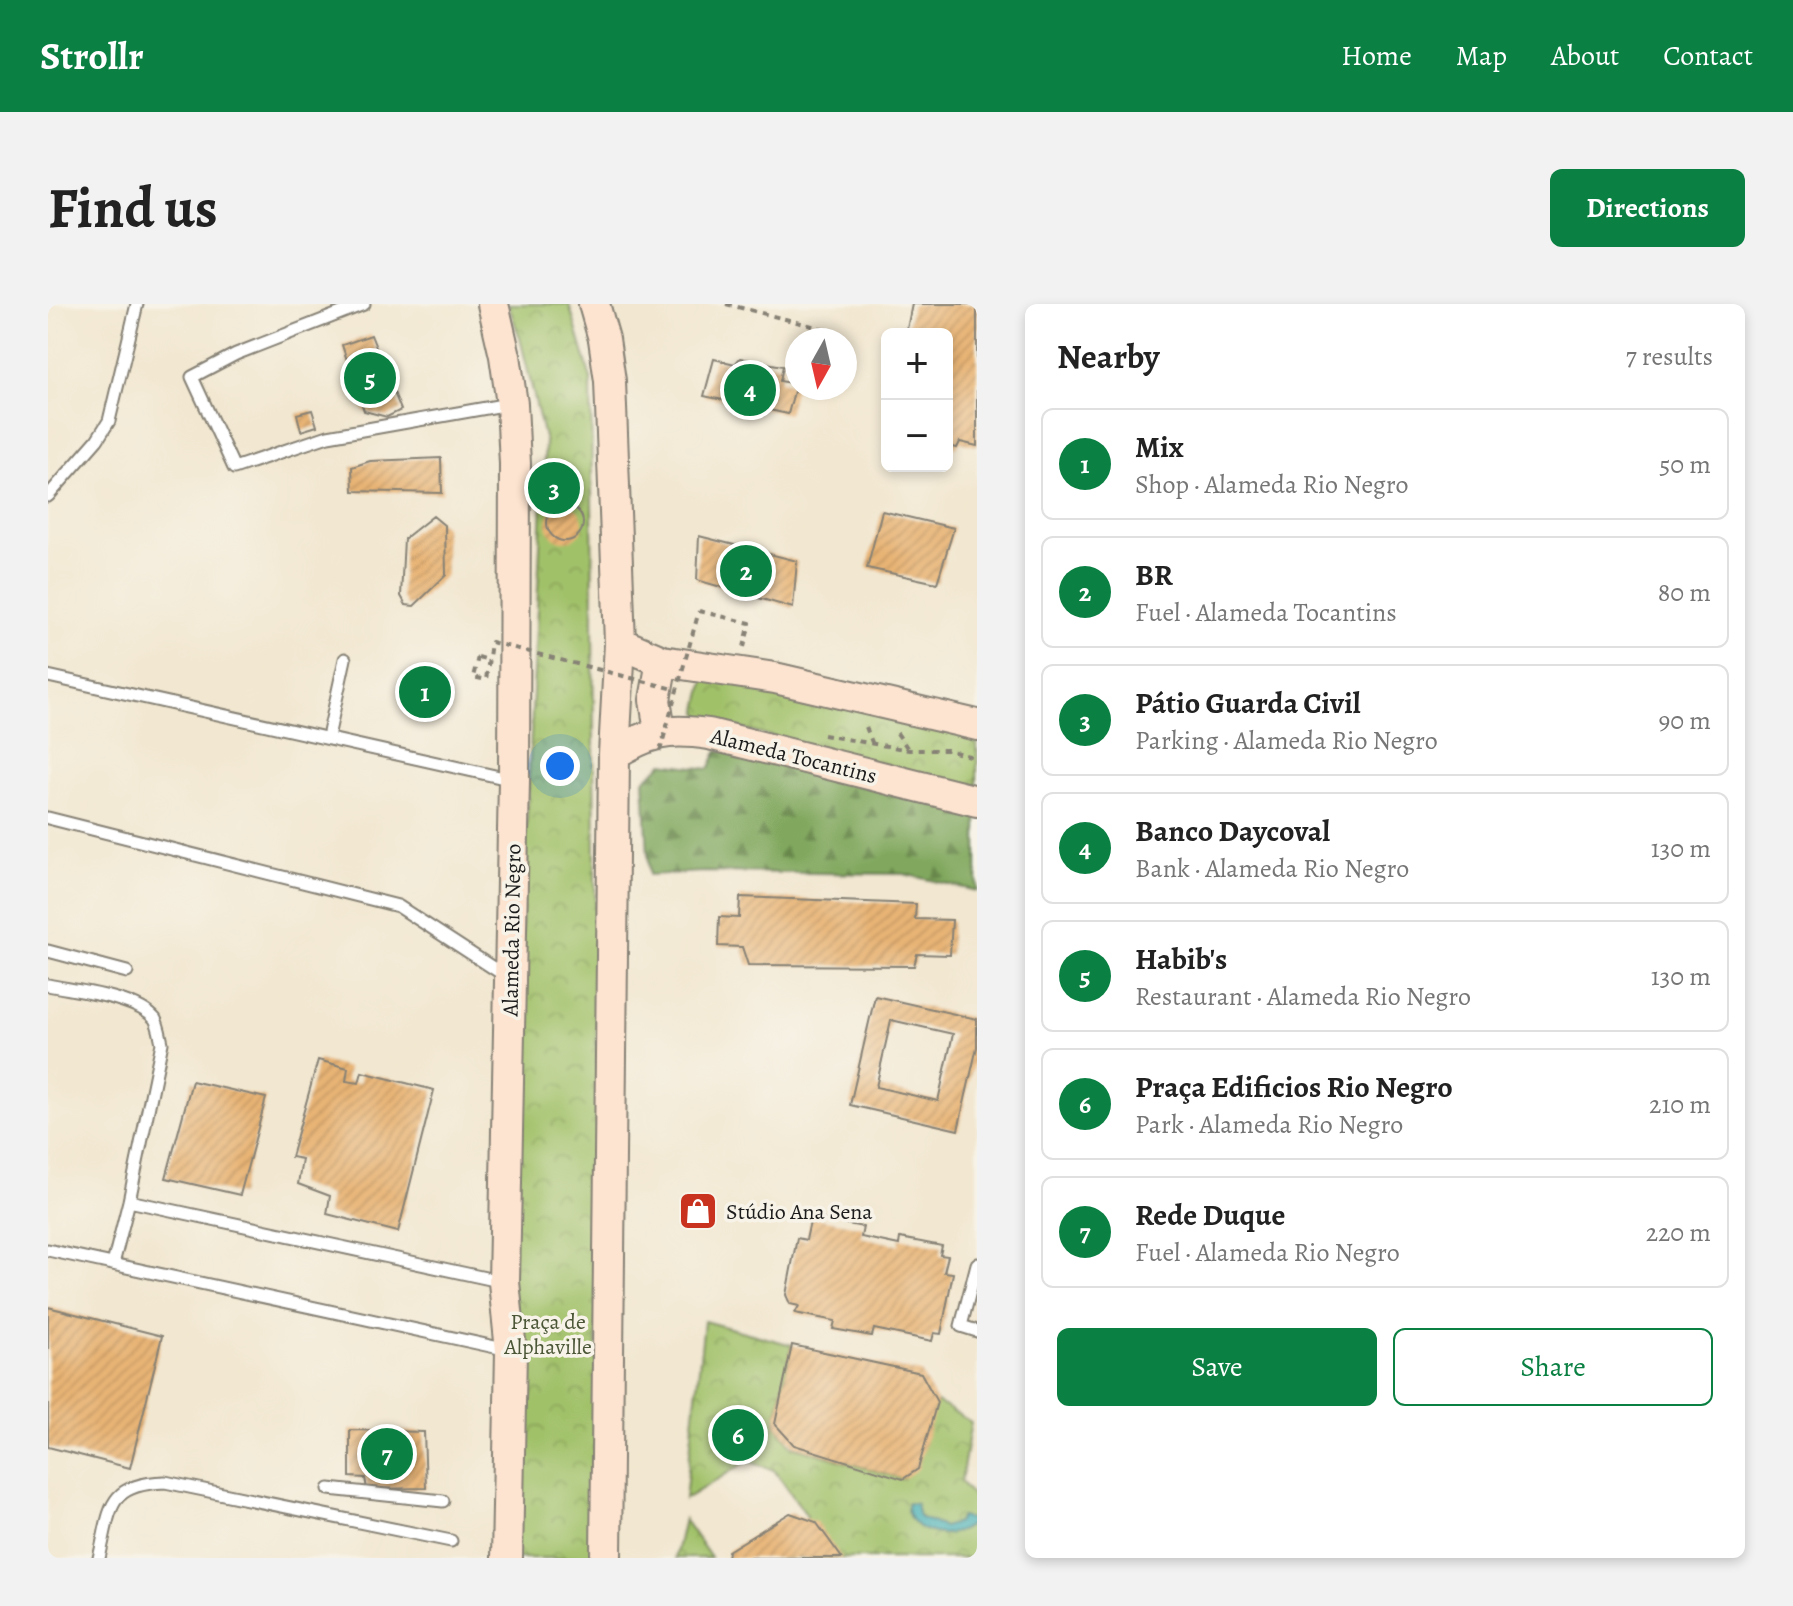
<!DOCTYPE html>
<meta charset="utf-8">
<style>
:root{--surface:#fff;--page:#f2f2f2;--text:#222;--muted:#767676;--line:#e0e0e0;--accent:#0b8043}
body{margin:0;font-family:Alegreya,serif;background:var(--page);color:var(--text)}
.controls{position:absolute;right:24px;top:24px;display:grid;overflow:hidden;border-radius:12px;box-shadow:0 4px 12px #0003}
.controls button{width:72px;height:72px;display:grid;place-items:center;padding:0;border:0;border-bottom:2px solid var(--line);background:var(--surface);color:var(--text);font:40px sans-serif}
.compass{position:absolute;left:737px;top:24px;width:72px;height:72px;border-radius:50%;background:var(--surface);box-shadow:0 4px 12px #0003;rotate:188deg}
.you{position:absolute;left:512px;top:462px;width:28px;height:28px;margin:-20px;border:6px solid #fff;border-radius:50%;background:#1a73e8;box-shadow:0 0 0 12px #1a73e833}
.badge{display:grid;place-items:center;width:52px;height:52px;border-radius:50%;background:var(--accent);color:#fff;font-size:26px;font-weight:700}
.pin{position:absolute;translate:-50% -50%;border:4px solid #fff;box-shadow:0 2px 8px #0006}
.list{margin:0;padding:0;list-style:none}
h2{display:flex;justify-content:space-between;align-items:center;height:104px;margin:0;padding:0 32px;font-size:34px}
h2 small{font-size:26px;font-weight:400;color:var(--muted)}
.list li{display:grid;grid-template-columns:52px 1fr auto;gap:24px;align-items:center;box-sizing:border-box;height:112px;margin:0 16px 16px;padding:0 16px;border:2px solid var(--line);border-radius:12px}
.list b{display:block;font-size:30px;white-space:nowrap}
.list p{margin:0;font-size:26px;white-space:nowrap;color:var(--muted)}
.list em{font-size:26px;font-style:normal;color:var(--muted)}
.actions{display:flex;gap:16px;padding:24px 32px}
.actions a{flex:1;padding:18px 0;border:2px solid var(--accent);border-radius:12px;text-align:center;font-size:28px;color:var(--accent)}
.actions .main{background:var(--accent);color:#fff}
.map{position:relative;flex:none;width:929px;height:1254px;overflow:hidden;border-radius:12px}
header{display:flex;align-items:center;gap:48px;box-sizing:border-box;height:112px;padding:0 40px;background:var(--accent);color:#fff}
header strong{font-size:38px}
nav{display:flex;gap:44px;margin-inline-start:auto;font-size:28px}
.intro{display:flex;align-items:center;justify-content:space-between;box-sizing:border-box;height:192px;padding:0 48px}
h1{margin:0;font-size:56px}
.button{padding:20px 36px;border-radius:12px;background:var(--accent);color:#fff;font-size:28px;font-weight:700}
main{display:flex;gap:48px;padding:0 48px}
aside{flex:1;background:var(--surface);border-radius:12px;box-shadow:0 4px 12px #0003}
.map>svg:first-child{display:block}
.forest{fill:url(#forest-firs);stroke:#4e623c;stroke-width:2}
.park{fill:url(#park-crowns);stroke:#5e6e42;stroke-width:2}
.water{fill:url(#water-ripples);stroke:#2a6467;stroke-width:2}
.building{fill:url(#building-hatch);fill-rule:evenodd}
.lines{fill:none;stroke-linecap:round;stroke-linejoin:round}
.lane-casing{stroke:#878276;stroke-width:15}
.secondary-casing{stroke:#878276;stroke-width:34}
.path{stroke:#878276;stroke-width:4;stroke-dasharray:6 6;stroke-linecap:butt}
.lane{stroke:#fff;stroke-width:11}
.secondary{stroke:#fde4d0;stroke-width:30}
.path-bridge{stroke:#878276;stroke-width:4;stroke-dasharray:6 6;stroke-linecap:butt}
.labels{text-anchor:middle;stroke-width:7;stroke-linejoin:round;paint-order:stroke}
.street-label{font-size:22px;fill:#1c1c1c;stroke:#f7f3e8}
.poi-label{font-size:22px;fill:#1c1c1c;stroke:#f7f3e8;text-anchor:start}
.park-label{font-size:22px;fill:#4b5637;stroke:#f7f3e8}
</style>
<header>
<strong>Strollr</strong>
<nav><a>Home</a><a>Map</a><a>About</a><a>Contact</a></nav>
</header>
<div class="intro"><h1>Find us</h1><a class="button">Directions</a></div>
<main>
<div class="map">
<svg width="929" height="1254" viewBox="0 0 929 1254">
<defs>
<pattern id="forest-firs" width="22" height="20" patternUnits="userSpaceOnUse" patternTransform="scale(2)"><rect width="22" height="20" fill="#80a75d"/><path d="M5 1l3.5 6h-7zM16 11l3.5 6h-7z" fill="#68874c"/></pattern>
<pattern id="park-crowns" width="20" height="18" patternUnits="userSpaceOnUse" patternTransform="scale(2)"><rect width="20" height="18" fill="#a1c169"/><path d="M2 6a3 3 0 1 1 6 0M12 15a3 3 0 1 1 6 0" fill="none" stroke="#8aa55a"/></pattern>
<pattern id="water-ripples" width="26" height="14" patternUnits="userSpaceOnUse" patternTransform="scale(2)"><rect width="26" height="14" fill="#39abb2"/><path d="M2 4q2-2 4 0t4 0M15 11q2-2 4 0t4 0" fill="none" stroke="#2f8a90"/></pattern>
<pattern id="building-hatch" width="6" height="6" patternUnits="userSpaceOnUse" patternTransform="scale(2)"><rect width="6" height="6" fill="#e8b475"/><path d="M-1 1l2-2M0 6l6-6M5 7l2-2" fill="none" stroke="#c69a65"/></pattern>
</defs>
<rect width="100%" height="100%" fill="#f7f3e8"/>
<filter id="ink" filterUnits="userSpaceOnUse"><feTurbulence type="fractalNoise" baseFrequency=".0125" numOctaves="2"/><feDisplacementMap in="SourceGraphic" scale="16" xChannelSelector="R" yChannelSelector="G"/><feConvolveMatrix kernelMatrix="1 2 1 2 8 2 1 2 1" color-interpolation-filters="sRGB"/></filter>
<filter id="wash" filterUnits="userSpaceOnUse"><feTurbulence type="fractalNoise" baseFrequency=".006" numOctaves="4" result="noise"/><feDisplacementMap in="SourceGraphic" scale="32" xChannelSelector="R" yChannelSelector="G"/><feGaussianBlur stdDeviation="1.8" result="paint"/><feColorMatrix in="noise" values="0 0 0 0 0 0 0 0 0 0 0 0 0 0 0 0 0 1.4 0 .05"/><feComposite in="paint" operator="in"/></filter>
<g filter="url(#wash)">
<rect width="100%" height="100%" fill="#f2e7d0"/>
<path class="forest" d="M670 446 929 511V587L856 570 656 568 601 571 596 476 615 459 661 465Z"/>
<path class="park" d="M460 0H521L543 75 549 805 548 1254H459L454 1034 497 138 472 34Z
M658 369 929 430V484L654 415 650 406Z
M656 1017 744 1041 727 1120 744 1142 855 1175 889 1098 923 1118 913 1177 925 1193 929 1194V1254H732L751 1244 759 1212 726 1166 700 1157 637 1195Z
M636 1215 663 1254H627Z"/>
<path class="water" d="M859 1199 868 1200 871 1213 895 1223 909 1219 913 1213 926 1216C910 1240 856 1232 859 1199Z"/>
<g id="blocks">
<path class="building" d="M864 0H929V142L912 138 909 144 899 142V30H858Z
M323 31 353 106 339 113 316 107 294 41Z
M692 54 735 62 732 77 748 80 740 110 656 92 666 55 687 60Z
M264 106 269 122 253 127 249 110Z
M393 154 394 189 305 187 304 163 322 157Z
M499 219a18 18 0 1 1 36 0a18 18 0 1 1-36 0Z
M834 207 906 224 889 279 819 264Z
M385 212 397 222 398 271 366 302 358 301 353 292 356 235Z
M651 232 749 257 745 304 649 276Z
M692 593 868 600 867 615 904 616 902 651 869 650 866 662 700 661 694 643 670 642 671 613 691 614Z
M827 692 929 715V743L910 826 802 801ZM843 716 905 730 890 797 828 783Z
M270 756 300 764 298 777 311 779 314 768 386 786 350 928 279 910 282 892 250 880 254 855 243 853Z
M144 777 218 794 192 891 118 874Z
M763 913 815 923 813 933 851 941 852 934 894 942 892 951 900 952 896 968 905 969 893 1030 886 1029 884 1037 826 1025 824 1032 785 1025 787 1017 747 1009 751 1002 742 1000 738 991 749 934 758 936Z
M0 1003 114 1032 82 1164 0 1143Z
M744 1041 873 1069 889 1098 870 1165 855 1175 746 1141 727 1120Z
M302 1126 376 1128 378 1184 319 1185 317 1174 302 1173Z
M742 1209 768 1218 794 1254H679L680 1247Z"/>
</g>
</g>
<g filter="url(#ink)">
<use href="#blocks" fill-opacity="0" stroke="#878276" stroke-width="2"/>
<g class="lines">
<g class="lane-casing">
<path id="lane" d="M316 0 188 50 144 73 186 164 280 132 461 100
M0 192 49 136 61 117 89 0
M0 372 465 476
M280 433 297 355
M0 514 350 602 459 673
M0 647 79 668
M0 681C28 687 89 693 107 715 111 722 112 731 114 739L81 897 65 960
M81 897 456 978
M0 946 461 1046
M929 960 913 1022 929 1027
M281 1185 395 1197
M51 1254C63 1205 58 1180 117 1178L403 1237"/>
</g>
<g class="secondary-casing">
<path id="secondary" d="M445 0 457 52 464 100 467 160 466 476 456 978 463 1047 459 1254
M546 0 556 35 562 77 572 339 566 450 558 1254
M572 339 614 357 727 374 929 421
M612 427 607 396 614 357
M566 450C601 428 620 424 661 430L929 497"/>
</g>
<path class="path" d="M678 0 784 27
M651 307 702 319 696 343
M430 353 441 356
M818 423 825 441
M849 429 860 445
M775 431 861 446H899L929 454"/>
<use href="#lane" class="lane"/>
<use href="#secondary" class="secondary"/>
<path class="path-bridge" d="M430 353 425 373 438 376 443 338 630 386
M612 447 651 307"/>
</g>
</g>
<defs>
<g id="shop-square" transform="scale(2)"><rect x="-9" y="-9" width="18" height="18" rx="4" fill="#c8321e" stroke="#f7f3e8"/><path d="M-5-2.5h2.3a2.7 3.5 0 0 1 5.4 0H5L5.5 6h-11ZM-1.5-2.5h3a1.5 2.3 0 0 0-3 0Z" fill="#fff"/></g>
</defs>
<g fill-rule="evenodd">
<use href="#shop-square" x="650" y="907"/>
</g>
<g class="labels">
<g class="street-label">
<text transform="translate(746 451) rotate(14)" y="8">Alameda Tocantins</text>
<text transform="translate(463 626) rotate(-89)" y="8">Alameda Rio Negro</text>
</g>
<g class="poi-label">
<text x="678" y="915">Stúdio Ana Sena</text>
</g>
<g class="park-label">
<text x="500" y="1025">Praça de<tspan x="500" dy="25">Alphaville</tspan></text>
</g>
</g>
</svg>
<div class="controls">
<button>+</button>
<button>−</button>
</div>
<svg class="compass" viewBox="-18 -18 36 36"><path d="M0-13l5 13h-10z" fill="#e53935"/><path d="M0 13l5-13h-10z" fill="#767676"/></svg>
<div class="you"></div>
<div class="pin badge" style="left:377px;top:388px">1</div>
<div class="pin badge" style="left:698px;top:267px">2</div>
<div class="pin badge" style="left:506px;top:184px">3</div>
<div class="pin badge" style="left:702px;top:86px">4</div>
<div class="pin badge" style="left:322px;top:74px">5</div>
<div class="pin badge" style="left:690px;top:1131px">6</div>
<div class="pin badge" style="left:339px;top:1150px">7</div>
</div>
<aside>
<h2>Nearby<small>7 results</small></h2>
<ul class="list">
<li><span class="badge">1</span><div><b>Mix</b><p>Shop · Alameda Rio Negro</p></div><em>50 m</em></li>
<li><span class="badge">2</span><div><b>BR</b><p>Fuel · Alameda Tocantins</p></div><em>80 m</em></li>
<li><span class="badge">3</span><div><b>Pátio Guarda Civil</b><p>Parking · Alameda Rio Negro</p></div><em>90 m</em></li>
<li><span class="badge">4</span><div><b>Banco Daycoval</b><p>Bank · Alameda Rio Negro</p></div><em>130 m</em></li>
<li><span class="badge">5</span><div><b>Habib's</b><p>Restaurant · Alameda Rio Negro</p></div><em>130 m</em></li>
<li><span class="badge">6</span><div><b>Praça Edificios Rio Negro</b><p>Park · Alameda Rio Negro</p></div><em>210 m</em></li>
<li><span class="badge">7</span><div><b>Rede Duque</b><p>Fuel · Alameda Rio Negro</p></div><em>220 m</em></li>
</ul>
<div class="actions"><a class="main">Save</a><a>Share</a></div>
</aside>
</main>
